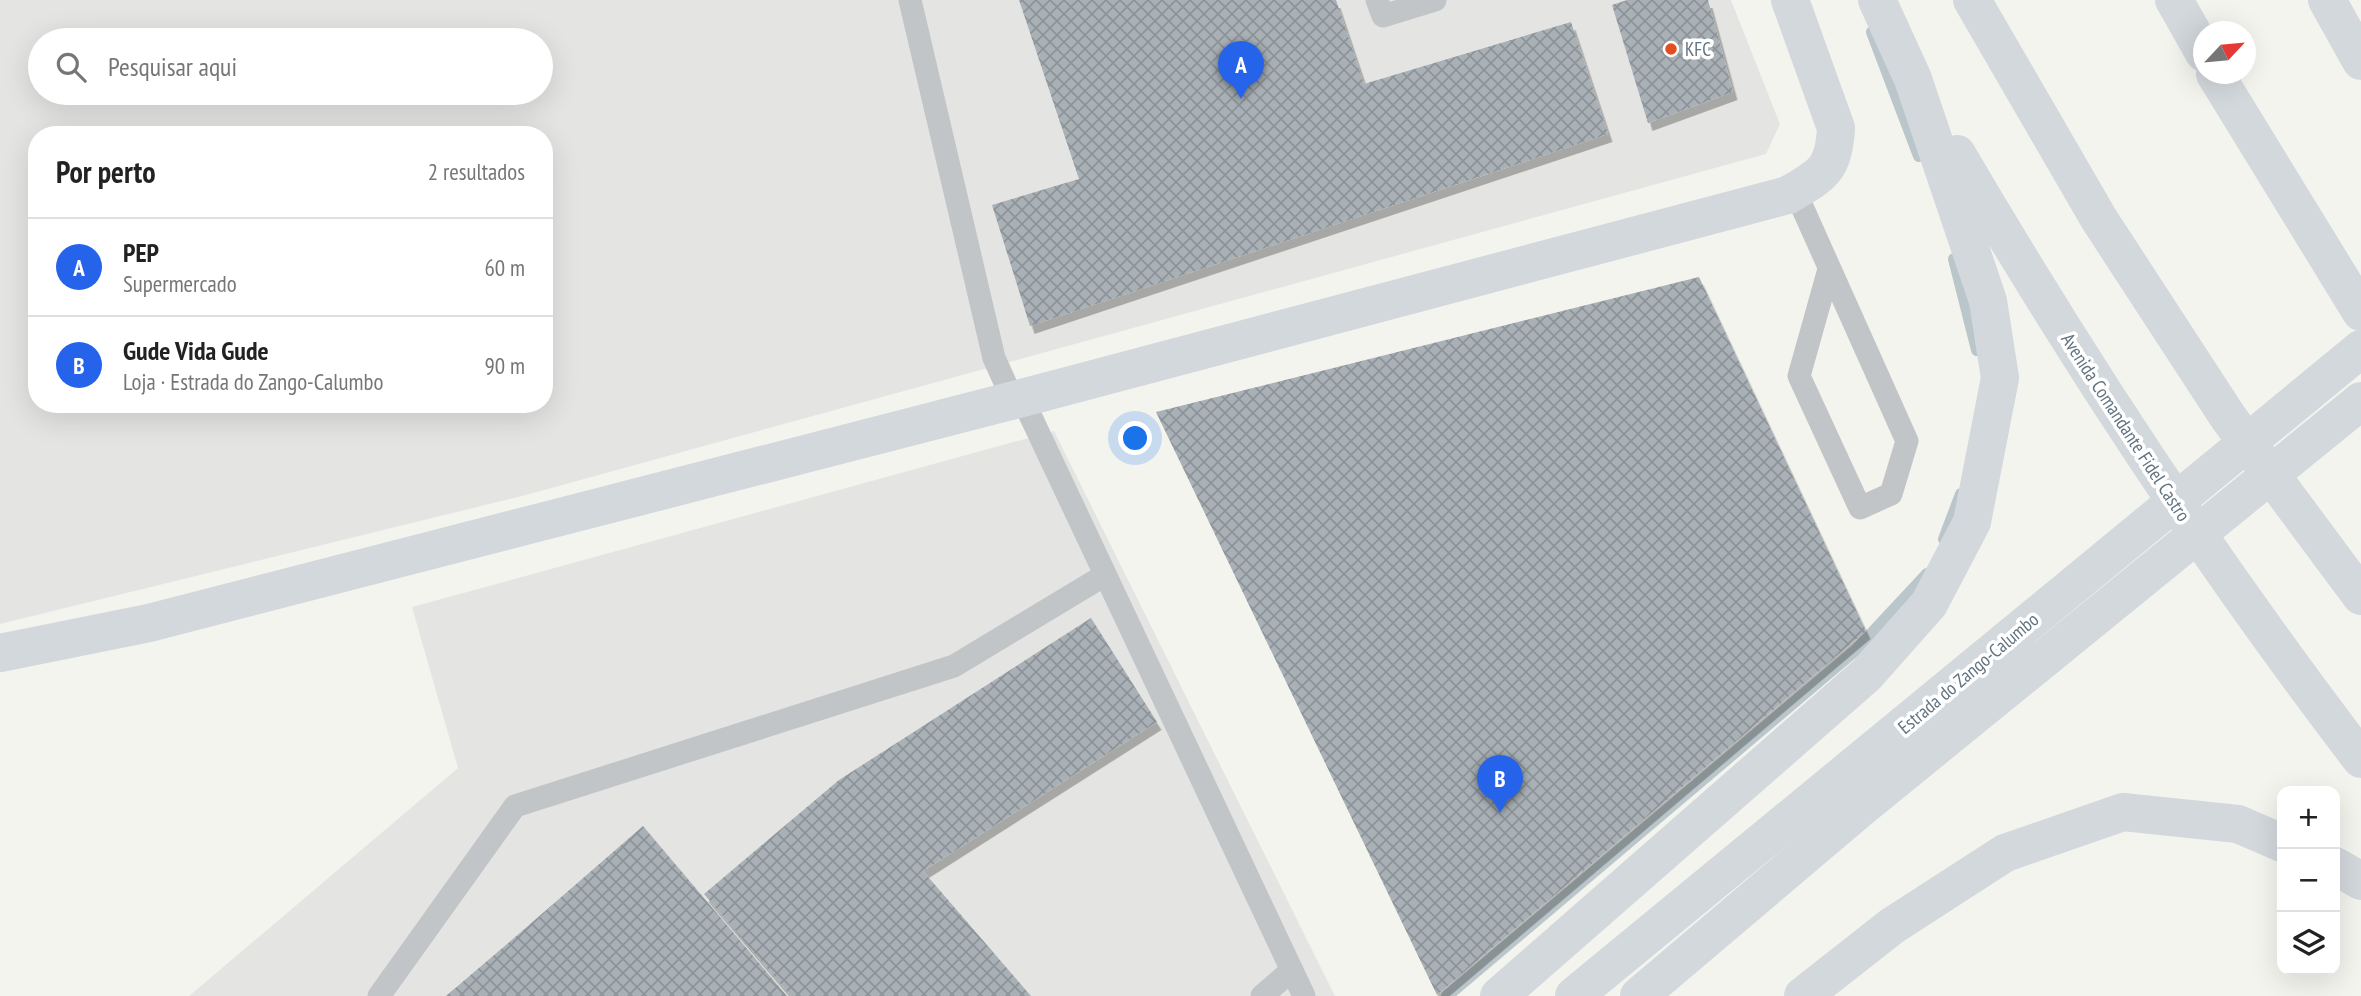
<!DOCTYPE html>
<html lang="pt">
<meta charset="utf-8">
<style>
:root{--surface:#fff;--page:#f2f2f2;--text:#222;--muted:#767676;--line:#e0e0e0;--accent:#2563eb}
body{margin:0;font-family:"PT Sans Narrow",sans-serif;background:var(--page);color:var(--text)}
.controls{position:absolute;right:21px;bottom:21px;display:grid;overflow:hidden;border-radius:14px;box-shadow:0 7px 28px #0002}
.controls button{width:63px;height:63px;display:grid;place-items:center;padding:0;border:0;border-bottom:2px solid var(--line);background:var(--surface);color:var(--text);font:35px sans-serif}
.compass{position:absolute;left:2193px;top:21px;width:63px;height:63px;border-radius:50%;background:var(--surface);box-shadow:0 7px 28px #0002;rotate:64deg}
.you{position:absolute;left:1136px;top:439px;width:24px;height:24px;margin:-18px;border:5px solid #fff;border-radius:50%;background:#1a73e8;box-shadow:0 0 0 10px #1a73e833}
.badge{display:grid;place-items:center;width:46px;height:46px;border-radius:50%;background:var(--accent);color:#fff;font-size:23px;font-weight:700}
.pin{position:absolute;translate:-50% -58px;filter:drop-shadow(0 2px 4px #0008)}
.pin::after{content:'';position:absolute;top:37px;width:24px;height:21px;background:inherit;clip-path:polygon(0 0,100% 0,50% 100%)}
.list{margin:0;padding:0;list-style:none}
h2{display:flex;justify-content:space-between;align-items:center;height:91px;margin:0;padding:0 28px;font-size:30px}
h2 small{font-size:23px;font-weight:400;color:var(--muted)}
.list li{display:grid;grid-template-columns:46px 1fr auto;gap:21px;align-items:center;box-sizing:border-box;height:98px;padding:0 28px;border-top:2px solid var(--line)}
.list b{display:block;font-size:26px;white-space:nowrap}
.list p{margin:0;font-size:23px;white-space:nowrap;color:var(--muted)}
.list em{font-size:23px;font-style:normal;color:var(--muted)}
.icon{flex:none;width:38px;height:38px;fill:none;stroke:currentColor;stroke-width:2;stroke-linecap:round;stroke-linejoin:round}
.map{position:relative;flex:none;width:2361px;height:996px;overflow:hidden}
.search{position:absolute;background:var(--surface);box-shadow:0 7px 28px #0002;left:28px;top:28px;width:525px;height:77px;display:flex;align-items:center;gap:18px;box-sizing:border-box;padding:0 24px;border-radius:38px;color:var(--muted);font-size:26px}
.panel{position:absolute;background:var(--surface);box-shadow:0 7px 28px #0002;left:28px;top:126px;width:525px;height:287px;border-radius:28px}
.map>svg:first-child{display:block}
.built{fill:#e4e5e3;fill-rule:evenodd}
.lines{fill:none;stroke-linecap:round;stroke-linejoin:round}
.stream{stroke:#bac6ca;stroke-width:12}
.building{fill:url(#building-cross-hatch);filter:url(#shadow)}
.lane{stroke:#c1c5c8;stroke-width:23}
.secondary{stroke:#d3d8dc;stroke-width:38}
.primary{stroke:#d3d8dc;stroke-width:38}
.highway{stroke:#d3d8dc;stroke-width:38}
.poi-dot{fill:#e34e20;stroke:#fff;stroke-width:2.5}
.labels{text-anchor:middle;stroke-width:7;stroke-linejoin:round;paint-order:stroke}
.poi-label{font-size:19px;fill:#627381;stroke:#fff;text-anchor:start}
.street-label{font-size:19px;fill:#627381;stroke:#fff}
</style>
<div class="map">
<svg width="2361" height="996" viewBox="0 0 2361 996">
<defs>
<pattern id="building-cross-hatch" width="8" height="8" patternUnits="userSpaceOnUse" patternTransform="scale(1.75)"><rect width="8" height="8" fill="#a9b1b6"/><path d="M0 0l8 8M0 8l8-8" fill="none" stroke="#8d9499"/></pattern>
<filter id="shadow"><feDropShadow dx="4.5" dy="8" stdDeviation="0" flood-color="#0004"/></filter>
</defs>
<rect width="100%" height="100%" fill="#f4f4ef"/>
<path class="built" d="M0 0H1731L1780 124 1766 154 526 495 0 624ZM40 40H541V93H40ZM37 135H544V404H37Z
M1054 431 1335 996H189L458 768 412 607Z"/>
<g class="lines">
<path class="stream" d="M1872 32 1919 156
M1954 259 1977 350
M1944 539 1961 494
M1447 996 1857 649 1927 574"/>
</g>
<path class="building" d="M1019 0H1336L1364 84 1571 22 1608 134 1030 326 992 205 1079 179Z
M1627 0H1708L1733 92 1648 123 1612 5Z
M1699 277 1866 631 1437 995 1156 412Z
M1091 618 1157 722 923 871 1031 996H791L704 894 839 780Z
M643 826 787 996H446L521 932Z"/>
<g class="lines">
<path class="lane" d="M910 0 994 358 1013 400
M1377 0 1383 16 1435 0
M1795 191 1907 441 1891 494 1860 508 1799 376 1829 269
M1022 398 1304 996
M379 996 515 806 954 666 1105 575
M1262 996 1292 970"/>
<path class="secondary" d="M0 653 149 623 1022 398 1788 195C1822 175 1834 170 1836 128L1790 0"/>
<path class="primary" d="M2327 0 2361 61
M1957 154C2080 364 2213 566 2361 759
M2335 866 2361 881
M1499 996 1866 675 1929 604 1972 522 2000 378 1988 301 1913 79 1877 0
M1574 996 2361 349
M1639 996 1862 807 2361 401
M1803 996 1892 926 2005 853 2123 812 2238 824 2282 843"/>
<path class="highway" d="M1972 0 2099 219 2228 417 2361 596
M2174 0 2204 53
M2215 74 2361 312"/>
</g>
<circle class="poi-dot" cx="1671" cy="49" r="7"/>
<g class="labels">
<g class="poi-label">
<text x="1685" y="56">KFC</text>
</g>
<g class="street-label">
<text transform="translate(2126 427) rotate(57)" y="7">Avenida Comandante Fidel Castro</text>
<text transform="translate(1968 673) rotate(-40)" y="7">Estrada do Zango-Calumbo</text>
</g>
</g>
</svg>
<div class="controls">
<button>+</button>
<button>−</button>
<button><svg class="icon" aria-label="layers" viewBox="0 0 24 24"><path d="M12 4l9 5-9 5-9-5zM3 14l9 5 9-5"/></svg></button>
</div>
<svg class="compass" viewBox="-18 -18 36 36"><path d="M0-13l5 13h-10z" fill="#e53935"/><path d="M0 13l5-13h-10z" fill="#767676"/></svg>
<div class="you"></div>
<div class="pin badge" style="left:1241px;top:99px">A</div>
<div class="pin badge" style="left:1500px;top:813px">B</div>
<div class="search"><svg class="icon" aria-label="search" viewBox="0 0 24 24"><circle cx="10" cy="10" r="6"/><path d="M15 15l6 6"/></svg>Pesquisar aqui</div>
<section class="panel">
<h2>Por perto<small>2 resultados</small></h2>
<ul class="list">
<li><span class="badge">A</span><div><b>PEP</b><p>Supermercado</p></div><em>60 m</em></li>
<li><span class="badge">B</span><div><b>Gude Vida Gude</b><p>Loja · Estrada do Zango-Calumbo</p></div><em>90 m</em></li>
</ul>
</section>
</div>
